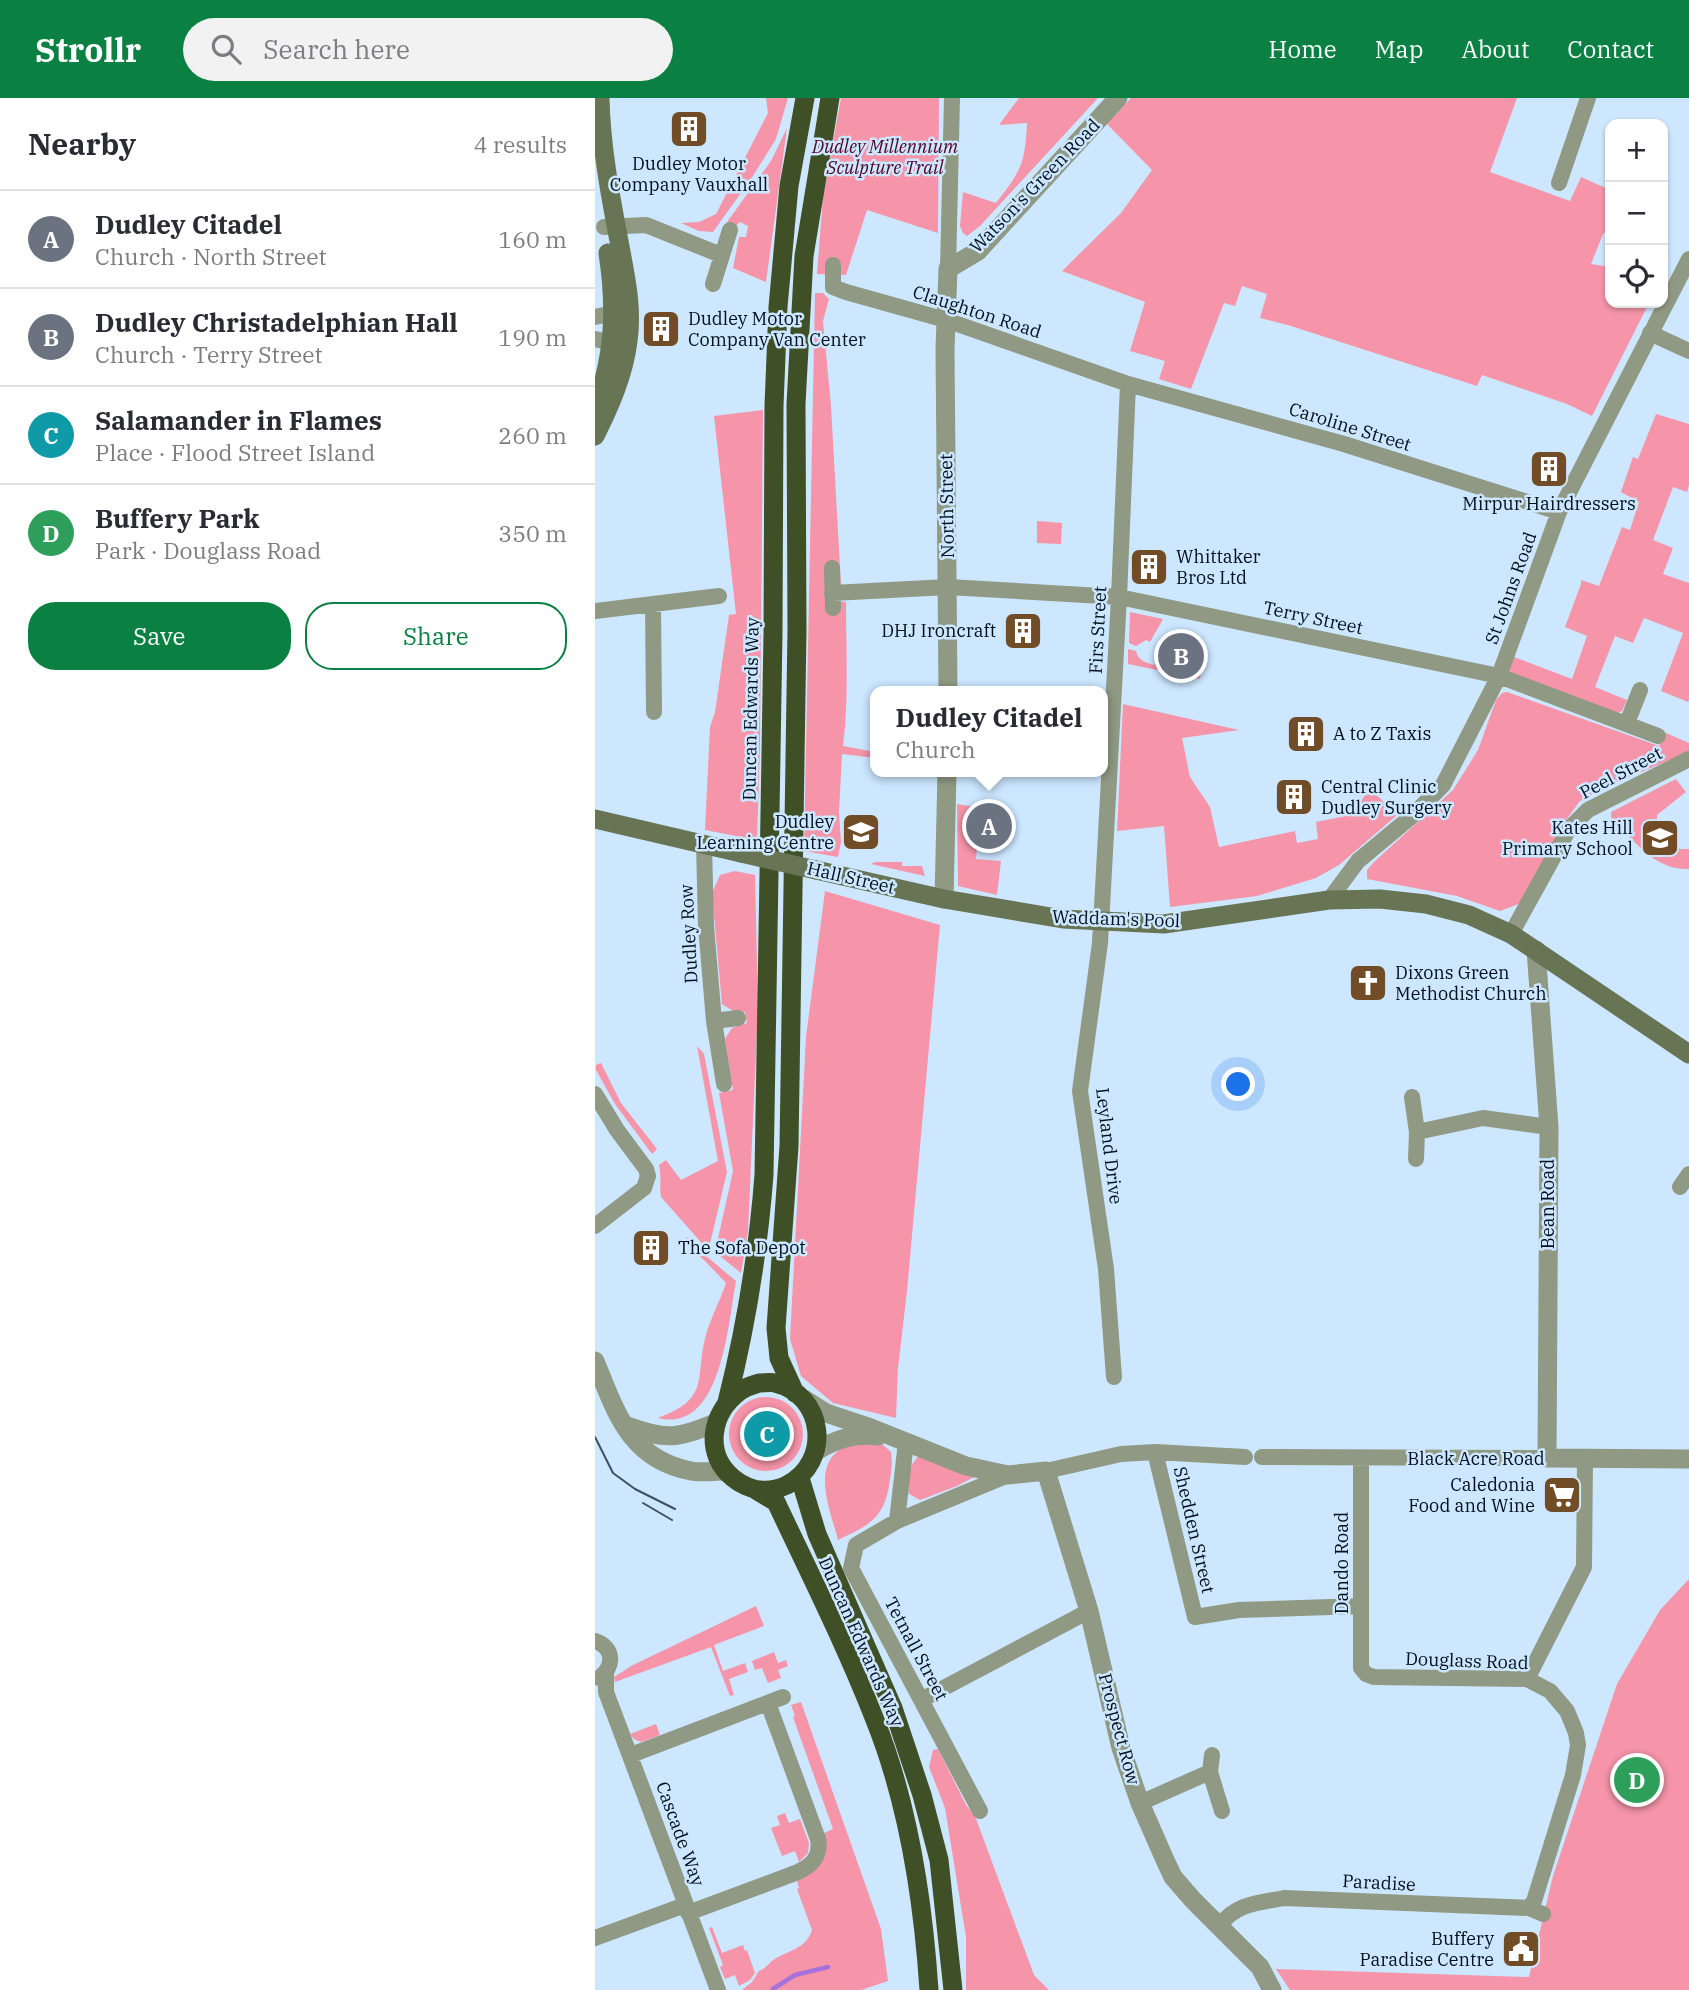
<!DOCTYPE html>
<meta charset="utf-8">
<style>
:root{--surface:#fff;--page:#f2f2f3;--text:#2b2b33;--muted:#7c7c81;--line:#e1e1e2;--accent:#0b8043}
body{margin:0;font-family:"IBM Plex Serif",serif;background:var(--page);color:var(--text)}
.controls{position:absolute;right:21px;top:21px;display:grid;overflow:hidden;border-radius:14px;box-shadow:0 2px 5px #0004}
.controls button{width:63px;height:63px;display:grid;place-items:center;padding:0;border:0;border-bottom:2px solid var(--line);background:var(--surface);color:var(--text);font:35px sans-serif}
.you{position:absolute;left:644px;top:987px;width:24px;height:24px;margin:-18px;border:5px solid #fff;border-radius:50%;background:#1a73e8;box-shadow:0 0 0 10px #1a73e833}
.badge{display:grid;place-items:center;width:46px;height:46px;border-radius:50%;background:var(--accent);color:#fff;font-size:23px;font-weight:700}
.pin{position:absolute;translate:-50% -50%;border:4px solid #fff;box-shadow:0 2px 7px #0006}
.popup{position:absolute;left:275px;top:588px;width:238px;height:91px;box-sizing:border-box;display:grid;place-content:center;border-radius:14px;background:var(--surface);filter:drop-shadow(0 2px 5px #0005);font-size:23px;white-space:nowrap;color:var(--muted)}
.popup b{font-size:26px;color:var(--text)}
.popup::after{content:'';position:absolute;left:50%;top:100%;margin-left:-14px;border:14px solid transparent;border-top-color:var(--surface)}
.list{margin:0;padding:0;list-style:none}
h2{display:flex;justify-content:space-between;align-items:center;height:91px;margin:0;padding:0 28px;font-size:30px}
h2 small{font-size:23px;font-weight:400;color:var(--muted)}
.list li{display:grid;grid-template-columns:46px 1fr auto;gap:21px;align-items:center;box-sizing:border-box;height:98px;padding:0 28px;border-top:2px solid var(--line)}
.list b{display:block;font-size:26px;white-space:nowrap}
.list p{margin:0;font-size:23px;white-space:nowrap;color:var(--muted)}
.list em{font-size:23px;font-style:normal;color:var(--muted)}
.actions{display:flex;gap:14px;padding:21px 28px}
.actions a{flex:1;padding:16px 0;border:2px solid var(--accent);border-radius:28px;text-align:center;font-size:24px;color:var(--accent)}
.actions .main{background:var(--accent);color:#fff}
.icon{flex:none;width:38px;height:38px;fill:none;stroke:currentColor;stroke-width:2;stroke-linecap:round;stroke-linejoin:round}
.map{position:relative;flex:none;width:1094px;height:1892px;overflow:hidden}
header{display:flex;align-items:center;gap:42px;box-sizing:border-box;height:98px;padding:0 35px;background:var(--accent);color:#fff}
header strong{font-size:33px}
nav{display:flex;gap:38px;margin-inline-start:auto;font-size:24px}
.search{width:490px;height:63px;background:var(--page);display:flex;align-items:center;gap:18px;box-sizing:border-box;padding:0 24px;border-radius:38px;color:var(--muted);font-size:26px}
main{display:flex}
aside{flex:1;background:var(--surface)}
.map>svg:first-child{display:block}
.green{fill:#f694a9}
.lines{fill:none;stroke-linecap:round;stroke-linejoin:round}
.stream{stroke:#a771da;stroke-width:4.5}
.minor{stroke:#8f9983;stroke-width:16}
.tertiary{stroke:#8f9983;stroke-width:19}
.secondary{stroke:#687555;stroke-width:19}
.trunk{stroke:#405026;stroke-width:19}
.tram{stroke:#3f5061;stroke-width:2}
.secondary-bridge{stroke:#687555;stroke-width:19}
.labels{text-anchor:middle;stroke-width:5;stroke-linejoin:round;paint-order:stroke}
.park-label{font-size:18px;font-style:italic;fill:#540122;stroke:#cce7ff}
.poi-label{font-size:18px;fill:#020f1c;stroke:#cce7ff;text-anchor:start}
.street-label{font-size:18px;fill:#020f1c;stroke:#cce7ff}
</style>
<header>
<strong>Strollr</strong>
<div class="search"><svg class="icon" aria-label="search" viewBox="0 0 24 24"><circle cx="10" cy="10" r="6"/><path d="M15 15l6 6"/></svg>Search here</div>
<nav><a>Home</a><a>Map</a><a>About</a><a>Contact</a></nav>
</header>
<main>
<aside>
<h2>Nearby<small>4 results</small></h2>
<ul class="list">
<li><span class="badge" style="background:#6b7280">A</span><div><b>Dudley Citadel</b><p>Church · North Street</p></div><em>160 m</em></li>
<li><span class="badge" style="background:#6b7280">B</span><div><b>Dudley Christadelphian Hall</b><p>Church · Terry Street</p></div><em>190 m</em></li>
<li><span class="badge" style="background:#0f9aa8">C</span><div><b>Salamander in Flames</b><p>Place · Flood Street Island</p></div><em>260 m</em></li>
<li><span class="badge" style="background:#2e9e5b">D</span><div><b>Buffery Park</b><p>Park · Douglass Road</p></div><em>350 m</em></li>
</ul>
<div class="actions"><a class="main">Save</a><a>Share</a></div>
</aside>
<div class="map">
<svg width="1094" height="1892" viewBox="0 0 1094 1892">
<rect width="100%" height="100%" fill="#cce7ff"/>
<path class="green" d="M171 0H193L181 41 156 81 118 134 104 133 86 125 104 124 121 116 173 15Z
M246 0H344L343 135 272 112 251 177 222 176 228 99Z
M424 0H503L385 128 372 138 368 135 365 128 368 94 401 105C426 73 430 66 432 25L404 27Z
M536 0H922L895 74 975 103 986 79 1015 92V130L1008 136 996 166 1015 169V205H1054L997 318 972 306 887 277 882 288 696 228 665 220 672 196 647 188 640 208 629 205 596 291 564 281 570 263 535 253 550 204 467 173 526 115 557 72 512 26Z
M192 30 171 184 138 170 144 139H151L153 128 145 124 141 128 132 124 176 63Z
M220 195H228L234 201 228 223 236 308 246 487 242 503 251 504C251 553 254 600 248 648L280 654V660L247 656 244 714 246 744 243 759 209 753Z
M168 312 165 648 162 742 110 732 115 629 120 614 134 517 141 516 119 318Z
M1061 316 1094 326V387L1092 394 1078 389 1058 442 1078 450 1068 476 1094 485V602L1093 604 1066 593 1088 535 1049 520 1038 545 1020 538 1000 589 1032 602 1027 613 1023 615 913 575 919 559 977 581 992 538 970 529 986 486V482L1004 488 1027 429 1035 432 1044 404 1026 394 1038 359 1043 361Z
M442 423 467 425 466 446 442 445Z
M535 514 568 521 555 544 551 542 541 548 534 545Z
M533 551 541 553C543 563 551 564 559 567L561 564 606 574 605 581 533 566Z
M912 594 1064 648 1071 635 1094 645V654L1008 690 984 704 967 728 926 805 905 813 862 798 772 781V772L779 764 858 692 883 652 901 602 907 595Z
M528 606 644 632 587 640 595 679 615 709 624 749 700 733 702 745 723 741 721 724 771 714 765 705 773 692 785 700 801 718 744 767 721 780 662 798 575 809 569 728 522 733Z
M1081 681 1091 694 1062 717V728L1085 751H1094V771C1058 772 1039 742 1016 719V714Z
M362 706 380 709 377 747 382 748 381 761 406 763 402 797 363 788Z
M280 764H307V768H327L330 778 276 766Z
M140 773 160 777 163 910 153 1133 146 1175 120 1154 138 1073 124 995 138 992 130 941 137 930 152 925 150 914 138 913 127 906 117 795 125 777Z
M230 793 345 827 312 1193 303 1270 301 1320 238 1305 206 1278 195 1241 211 939Z
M102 948 109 956 132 1074 114 1150H111L66 1099C64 1089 67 1078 64 1067L71 1062 86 1082 123 1063Z
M6 965 26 1005 62 1051 57 1056 20 1006 1 972V967Z
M93 1139 104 1152 141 1183C133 1225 127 1336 63 1320 117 1300 99 1280 111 1237 116 1219 125 1203 131 1185L110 1163 87 1143Z
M134 1336a37 37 0 1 1 74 0a37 37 0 1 1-74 0Z
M286 1345 296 1354C298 1366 296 1375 294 1388 288 1422 272 1428 243 1442 236 1414 215 1367 248 1350 258 1345 275 1346 286 1345Z
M324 1358 381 1378 362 1388 325 1402 314 1396C311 1382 313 1368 324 1358Z
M1094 1481V1892H695L681 1871 934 1879 958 1778 1022 1586 1065 1512Z
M161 1508 169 1528 119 1547 128 1573 150 1565 153 1574 134 1581 139 1597 135 1598 116 1549 20 1584 19 1579 38 1567Z
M179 1554 183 1565 191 1562 193 1568 183 1572 186 1580 173 1585 167 1570 160 1572 157 1563Z
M206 1604 286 1831 293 1883 266 1892H147L157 1884 164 1873C170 1871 172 1867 177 1863 192 1852 211 1852 217 1832L202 1791 204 1790 202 1783C228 1770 225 1763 227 1736L238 1731 198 1619 200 1618 196 1607Z
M61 1626 65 1637 46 1644 39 1641 35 1636Z
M343 1651 371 1707 380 1718 439 1877 454 1892H371V1839L350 1710 334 1669 338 1652Z
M190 1715 194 1725 205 1721 214 1745 213 1755 204 1764 200 1753 187 1758 176 1730 185 1727 182 1718Z
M117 1829 127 1855 148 1847 150 1853 152 1852 160 1875 155 1882 144 1888 140 1877 130 1881 125 1869 128 1867 114 1830Z"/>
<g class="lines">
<path class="stream" d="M178 1891 200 1877 233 1869"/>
<path class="minor" d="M964 85 993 0
M9 129 51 127 126 157
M238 167V189L251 194 351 222 533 286 749 346 964 414
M353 171 357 0
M118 186 135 132
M0 219 19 215
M1055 235 1094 253
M0 241 17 245
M237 470 238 510
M237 495 353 489 524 499 904 578 1063 638
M58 506 59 614
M0 513 124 498
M1032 625 1045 592
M109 746 111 828 119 923 129 986
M734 802 763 763 817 718 848 687 904 578 964 414 1094 161
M916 836 974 731 993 712 1094 661
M119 923 143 920
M0 996 22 1032 51 1071 53 1078 49 1090 0 1128
M817 999 822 1034 821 1061
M822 1034 888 1020 954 1029
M1085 1089 1094 1076
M519 1279 511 1171 485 993 505 845 524 499 533 286
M560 1354 600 1519 644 1512 766 1508
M667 1359 952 1360
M766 1361V1570L771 1576 779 1579 932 1581 955 1593 972 1613 981 1635 983 1647 978 1677 939 1803 934 1810
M451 1373 526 1356 560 1354 650 1359
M302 1423 311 1344
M0 1543C19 1549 20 1569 4 1580
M11 1575V1594L123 1892
M932 1581 989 1469 990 1362
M326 1602 494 1513
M36 1657 188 1599
M617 1657 615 1674 627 1713
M545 1705 615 1674
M385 1713 256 1470 261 1447 302 1423 413 1377
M93 1815 203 1774C218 1767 226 1758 223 1741L173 1605
M625 1827C642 1805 663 1805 689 1800L934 1810 948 1816
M0 1840 90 1807"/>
<path class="tertiary" d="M353 593 350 251 353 171 383 153 523 0
M349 801 352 674
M941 852 954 1029 952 1360 1094 1361
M0 1263C21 1314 34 1361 96 1373 106 1375 118 1373 129 1373
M209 1301 231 1315 276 1330 371 1368 413 1377 451 1373 494 1513 526 1650 545 1705 570 1762 578 1779 598 1802 665 1869 677 1892
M32 1328C70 1342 83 1341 120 1325
M221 1353C242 1341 259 1335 283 1338"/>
<path class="secondary" d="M0 309C20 258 21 208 13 155
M0 338C15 308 29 276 33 243 38 209 30 176 24 143 15 96 6 48 5 0
M0 721 146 755
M221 772 349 801 468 821 569 826 734 802 785 801 831 806 874 817 916 836 1094 956"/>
<path class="trunk" d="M164 1285C169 1285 176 1284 180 1285 230 1297 237 1364 192 1387 173 1396 154 1393 138 1380 109 1356 115 1315 145 1293 150 1289 158 1287 164 1285Z
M200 1295 184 1260 181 1230 194 1048 202 532 201 306 209 158 235 0
M132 1304C151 1229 163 1155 169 1077L178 535 179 308 183 209 194 88 210 0
M205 1380 222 1436 298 1610 327 1697 344 1762 358 1892
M161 1392 181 1404C215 1476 251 1548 280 1622 314 1707 328 1801 334 1892"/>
<path class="tram" d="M0 1339 18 1375 40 1391 80 1411
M48 1405 77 1422"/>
<path class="secondary-bridge" d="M146 755 221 772"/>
</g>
<defs>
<g id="building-square" transform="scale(2.0125)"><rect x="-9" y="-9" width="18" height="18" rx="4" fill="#714d27" stroke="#cce7ff"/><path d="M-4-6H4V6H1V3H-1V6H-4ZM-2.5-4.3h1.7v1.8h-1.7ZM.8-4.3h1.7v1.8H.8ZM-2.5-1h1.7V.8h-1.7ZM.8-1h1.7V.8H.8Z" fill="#fff"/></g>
<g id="school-square" transform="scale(2.0125)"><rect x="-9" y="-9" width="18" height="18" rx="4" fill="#714d27" stroke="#cce7ff"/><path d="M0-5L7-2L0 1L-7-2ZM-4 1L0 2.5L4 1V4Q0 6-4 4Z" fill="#fff"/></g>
<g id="church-square" transform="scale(2.0125)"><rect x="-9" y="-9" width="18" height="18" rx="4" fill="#714d27" stroke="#cce7ff"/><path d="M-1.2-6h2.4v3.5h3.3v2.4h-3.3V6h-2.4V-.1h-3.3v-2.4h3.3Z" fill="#fff"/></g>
<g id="supermarket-square" transform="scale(2.0125)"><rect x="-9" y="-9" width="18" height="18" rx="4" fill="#714d27" stroke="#cce7ff"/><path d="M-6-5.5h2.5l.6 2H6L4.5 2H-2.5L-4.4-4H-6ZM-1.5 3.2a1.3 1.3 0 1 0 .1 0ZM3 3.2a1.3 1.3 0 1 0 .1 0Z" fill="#fff"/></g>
<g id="civic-square" transform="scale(2.0125)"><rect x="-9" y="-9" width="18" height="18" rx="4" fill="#714d27" stroke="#cce7ff"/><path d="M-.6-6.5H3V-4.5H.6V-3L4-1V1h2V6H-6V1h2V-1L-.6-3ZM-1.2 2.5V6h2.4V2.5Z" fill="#fff"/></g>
</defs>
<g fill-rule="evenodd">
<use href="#building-square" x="94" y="31"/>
<use href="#building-square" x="66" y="231"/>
<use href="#building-square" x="954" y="371"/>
<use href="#building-square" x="554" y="469"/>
<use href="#building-square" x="428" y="533"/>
<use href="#building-square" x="711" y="636"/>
<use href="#building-square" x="699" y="699"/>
<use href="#school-square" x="266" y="734"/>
<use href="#school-square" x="1065" y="740"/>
<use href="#church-square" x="773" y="885"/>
<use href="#building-square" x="56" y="1150"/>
<use href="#supermarket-square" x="967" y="1397"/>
<use href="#civic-square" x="926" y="1851"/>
</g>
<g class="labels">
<g class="park-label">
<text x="290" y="55">Dudley Millennium<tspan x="290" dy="21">Sculpture Trail</tspan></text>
</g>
<g class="poi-label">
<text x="94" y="72" text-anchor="middle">Dudley Motor<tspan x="94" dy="21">Company Vauxhall</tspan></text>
<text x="93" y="227">Dudley Motor<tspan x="93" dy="21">Company Van Center</tspan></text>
<text x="954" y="412" text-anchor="middle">Mirpur Hairdressers</text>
<text x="581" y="465">Whittaker<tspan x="581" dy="21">Bros Ltd</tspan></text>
<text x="401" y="539" text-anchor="end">DHJ Ironcraft</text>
<text x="738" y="642">A to Z Taxis</text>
<text x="726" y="695">Central Clinic<tspan x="726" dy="21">Dudley Surgery</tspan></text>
<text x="239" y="730" text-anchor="end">Dudley<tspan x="239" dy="21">Learning Centre</tspan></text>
<text x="1038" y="736" text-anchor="end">Kates Hill<tspan x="1038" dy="21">Primary School</tspan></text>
<text x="800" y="881">Dixons Green<tspan x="800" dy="21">Methodist Church</tspan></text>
<text x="83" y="1156">The Sofa Depot</text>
<text x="940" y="1393" text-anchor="end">Caledonia<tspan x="940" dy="21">Food and Wine</tspan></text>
<text x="899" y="1847" text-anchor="end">Buffery<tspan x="899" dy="21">Paradise Centre</tspan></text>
</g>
<g class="street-label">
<text transform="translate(440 88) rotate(-46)" y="6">Watson's Green Road</text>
<text transform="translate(382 214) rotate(18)" y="6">Claughton Road</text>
<text transform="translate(755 329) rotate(17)" y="6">Caroline Street</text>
<text transform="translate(352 408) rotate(-91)" y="6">North Street</text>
<text transform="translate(916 490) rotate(-70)" y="6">St Johns Road</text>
<text transform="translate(718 520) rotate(12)" y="6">Terry Street</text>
<text transform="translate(503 532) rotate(-87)" y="6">Firs Street</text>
<text transform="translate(156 611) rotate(-89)" y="6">Duncan Edwards Way</text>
<text transform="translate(1026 675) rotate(-28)" y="6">Peel Street</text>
<text transform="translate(256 780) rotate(13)" y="6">Hall Street</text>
<text transform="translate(521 821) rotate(2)" y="6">Waddam's Pool</text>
<text transform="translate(94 836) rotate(-93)" y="6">Dudley Row</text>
<text transform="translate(514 1048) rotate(83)" y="6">Leyland Drive</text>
<text transform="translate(953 1106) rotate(-90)" y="6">Bean Road</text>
<text x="881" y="1367">Black Acre Road</text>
<text transform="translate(599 1432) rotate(77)" y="6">Shedden Street</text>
<text transform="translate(747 1465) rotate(-90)" y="6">Dando Road</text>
<text transform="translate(266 1544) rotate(66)" y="6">Duncan Edwards Way</text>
<text transform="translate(321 1551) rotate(62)" y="6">Tetnall Street</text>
<text transform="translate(872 1563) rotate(2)" y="6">Douglass Road</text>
<text transform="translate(524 1631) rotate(75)" y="6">Prospect Row</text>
<text transform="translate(85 1736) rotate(70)" y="6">Cascade Way</text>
<text transform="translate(784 1785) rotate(3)" y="6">Paradise</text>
</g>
</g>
</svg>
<div class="controls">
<button>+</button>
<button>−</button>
<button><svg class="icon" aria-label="locate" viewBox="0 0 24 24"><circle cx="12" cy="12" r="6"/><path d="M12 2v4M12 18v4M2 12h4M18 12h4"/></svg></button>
</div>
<div class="you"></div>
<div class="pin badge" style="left:394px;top:728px;background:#6b7280">A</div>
<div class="popup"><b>Dudley Citadel</b>Church</div>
<div class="pin badge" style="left:586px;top:558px;background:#6b7280">B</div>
<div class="pin badge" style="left:172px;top:1336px;background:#0f9aa8">C</div>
<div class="pin badge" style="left:1042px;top:1682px;background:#2e9e5b">D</div>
</div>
</main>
